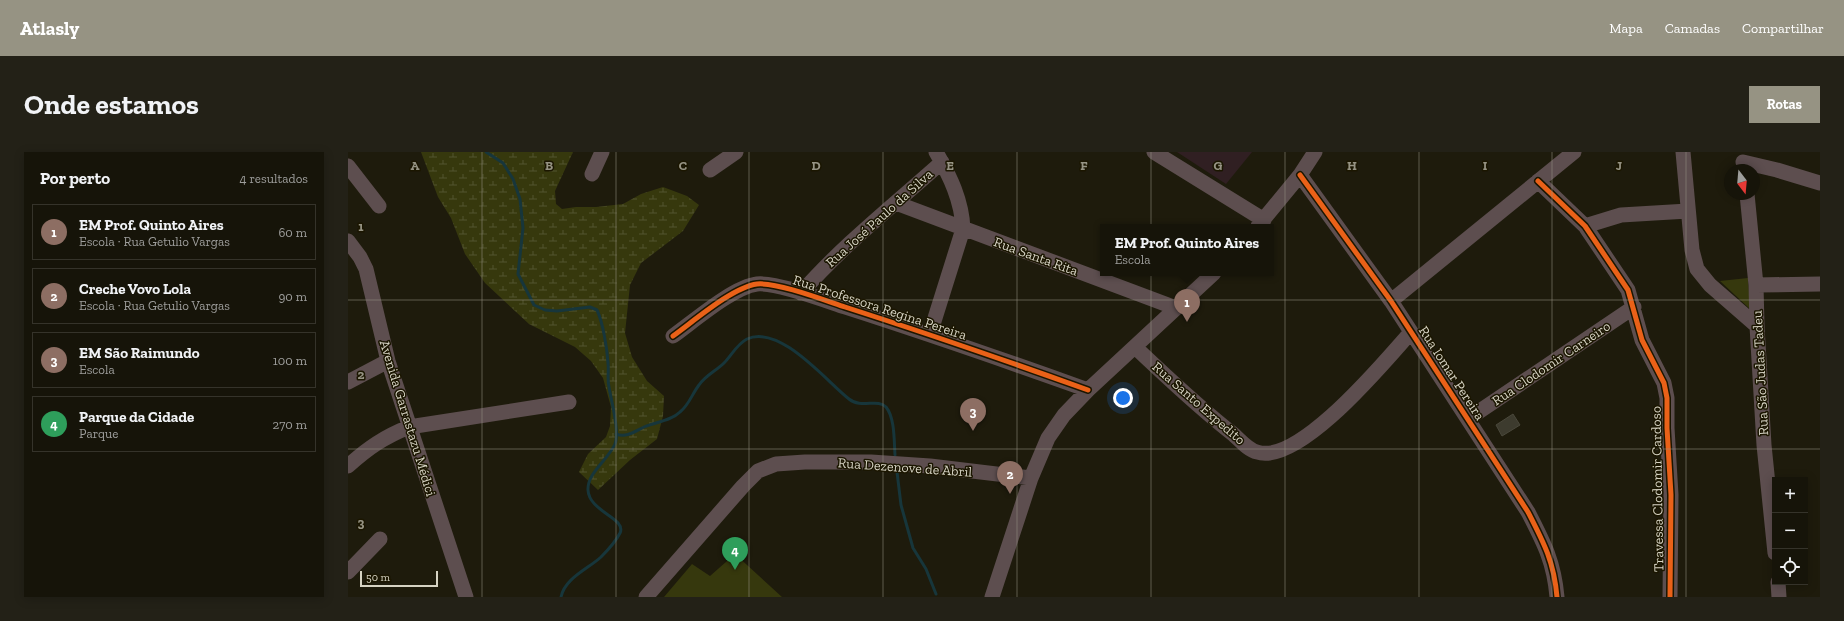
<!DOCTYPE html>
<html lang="pt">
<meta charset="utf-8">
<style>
:root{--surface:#161409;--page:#232117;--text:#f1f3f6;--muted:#9e9e9c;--line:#35332a;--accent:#969383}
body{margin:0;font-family:"Zilla Slab",serif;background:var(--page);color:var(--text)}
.controls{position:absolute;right:12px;bottom:12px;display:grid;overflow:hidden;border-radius:0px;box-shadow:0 2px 10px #0003}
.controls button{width:36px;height:36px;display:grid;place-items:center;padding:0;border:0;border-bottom:1px solid var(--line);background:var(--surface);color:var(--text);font:20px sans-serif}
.compass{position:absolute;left:1376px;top:12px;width:36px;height:36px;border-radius:50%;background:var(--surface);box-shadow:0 2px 10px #0003;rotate:164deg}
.scale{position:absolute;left:12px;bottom:10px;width:78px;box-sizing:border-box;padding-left:4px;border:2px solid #d6d3c3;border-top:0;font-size:11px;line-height:14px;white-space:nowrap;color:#d6d3c3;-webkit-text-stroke:3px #1b1600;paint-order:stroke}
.you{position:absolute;left:775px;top:246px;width:14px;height:14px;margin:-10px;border:3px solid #fff;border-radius:50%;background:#1a73e8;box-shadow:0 0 0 6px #1a73e833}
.badge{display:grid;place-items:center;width:26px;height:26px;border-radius:50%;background:var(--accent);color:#fff;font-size:13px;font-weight:700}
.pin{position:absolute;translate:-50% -33px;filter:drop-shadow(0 1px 2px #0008)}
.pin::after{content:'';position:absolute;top:21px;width:14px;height:12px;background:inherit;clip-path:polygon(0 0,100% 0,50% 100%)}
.popup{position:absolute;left:752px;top:72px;width:174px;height:52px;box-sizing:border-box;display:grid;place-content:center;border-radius:0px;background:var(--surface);filter:drop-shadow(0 1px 3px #0005);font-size:13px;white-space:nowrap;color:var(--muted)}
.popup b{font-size:15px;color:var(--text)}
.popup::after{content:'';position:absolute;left:50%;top:100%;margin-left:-8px;border:8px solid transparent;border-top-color:var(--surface)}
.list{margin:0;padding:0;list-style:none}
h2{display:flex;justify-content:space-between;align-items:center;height:52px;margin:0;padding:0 16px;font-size:17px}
h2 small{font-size:13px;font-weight:400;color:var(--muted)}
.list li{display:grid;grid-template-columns:26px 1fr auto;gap:12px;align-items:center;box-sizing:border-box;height:56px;margin:0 8px 8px;padding:0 8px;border:1px solid var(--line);border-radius:0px}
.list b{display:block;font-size:15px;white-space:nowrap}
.list p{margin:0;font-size:13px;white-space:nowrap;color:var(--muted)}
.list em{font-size:13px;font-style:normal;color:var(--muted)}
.icon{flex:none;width:22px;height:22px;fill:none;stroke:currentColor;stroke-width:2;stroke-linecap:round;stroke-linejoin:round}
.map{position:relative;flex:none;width:1472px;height:445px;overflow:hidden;border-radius:0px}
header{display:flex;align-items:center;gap:24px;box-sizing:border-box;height:56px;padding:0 20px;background:var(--accent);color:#fff}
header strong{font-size:19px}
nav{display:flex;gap:22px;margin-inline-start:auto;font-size:14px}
.intro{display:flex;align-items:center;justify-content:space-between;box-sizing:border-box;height:96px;padding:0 24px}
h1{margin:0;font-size:28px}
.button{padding:10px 18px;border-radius:0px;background:var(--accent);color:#fff;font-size:14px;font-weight:700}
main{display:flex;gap:24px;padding:0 24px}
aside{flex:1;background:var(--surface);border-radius:0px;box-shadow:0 2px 10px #0003}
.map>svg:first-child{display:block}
.education{fill:#301f22}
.wetland{fill:url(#wetland-marsh)}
.park{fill:#36380d}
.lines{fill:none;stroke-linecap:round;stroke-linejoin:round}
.stream{stroke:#17363b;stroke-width:3}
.building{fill:#3d3b2e;stroke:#4a483b}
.minor{stroke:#5d4e4f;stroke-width:15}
.cycleway-casing{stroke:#1b1600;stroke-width:8}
.cycleway{stroke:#ea6118;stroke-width:5}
.grid{fill:none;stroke:#969383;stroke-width:1;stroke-opacity:0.55}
.labels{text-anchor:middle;stroke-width:3;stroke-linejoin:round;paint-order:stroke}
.street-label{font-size:14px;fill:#d6d3c3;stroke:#1b1600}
.grid-label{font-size:13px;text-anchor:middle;font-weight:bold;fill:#969383;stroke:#1b1600;stroke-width:3;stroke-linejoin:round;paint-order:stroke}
</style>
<header>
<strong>Atlasly</strong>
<nav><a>Mapa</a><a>Camadas</a><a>Compartilhar</a></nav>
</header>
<div class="intro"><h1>Onde estamos</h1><a class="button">Rotas</a></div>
<main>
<aside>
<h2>Por perto<small>4 resultados</small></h2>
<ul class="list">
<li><span class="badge" style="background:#8d6e63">1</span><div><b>EM Prof. Quinto Aires</b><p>Escola · Rua Getulio Vargas</p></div><em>60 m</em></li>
<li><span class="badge" style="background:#8d6e63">2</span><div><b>Creche Vovo Lola</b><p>Escola · Rua Getulio Vargas</p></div><em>90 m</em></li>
<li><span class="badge" style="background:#8d6e63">3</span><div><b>EM São Raimundo</b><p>Escola</p></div><em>100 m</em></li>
<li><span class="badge" style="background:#2e9e5b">4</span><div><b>Parque da Cidade</b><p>Parque</p></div><em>270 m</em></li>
</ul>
</aside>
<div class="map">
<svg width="1472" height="445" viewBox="0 0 1472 445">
<defs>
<pattern id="wetland-marsh" width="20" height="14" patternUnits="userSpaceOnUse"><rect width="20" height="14" fill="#36380d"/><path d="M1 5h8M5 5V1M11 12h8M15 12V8" fill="none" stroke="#52542f"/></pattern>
</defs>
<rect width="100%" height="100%" fill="#1e1b0c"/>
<path class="education" d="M829 0H904L878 32Z"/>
<path class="wetland" d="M73 0H225L207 39 208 52 214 57 228 55H248L275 52 293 42 315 35 339 44 351 53 335 79 293 111 282 133 277 181 284 205 299 229 316 244 315 264 309 287 282 308 250 338 231 320 240 302 258 285 262 274 263 255 255 226 243 209 227 195 181 172 137 131 117 102 103 66 90 45Z"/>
<path class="park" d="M1400 126 1402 157 1372 129Z
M387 402 434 445H316L344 412 362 424Z"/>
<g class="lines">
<path class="stream" d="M138 0 155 11 165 27 172 47 175 76 170 122 186 153 197 158 209 159 242 155 249 158C255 171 259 196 260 211 261 219 259 227 261 235 263 248 272 280 267 292 260 308 239 321 240 338 241 360 279 366 272 381 268 389 259 399 253 405 240 417 217 426 213 445
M268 282C278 286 286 280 296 275 307 270 323 269 332 260 341 253 344 242 351 233 358 223 368 219 376 211 383 204 389 192 399 187 432 172 478 229 501 247 513 257 530 246 538 255 547 266 546 289 547 303
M549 320 553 353 565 396 578 417 588 442"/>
</g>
<path class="building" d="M1165 262 1172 273 1154 284 1148 273Z"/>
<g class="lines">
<path class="minor" d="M806 0 916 68
M1335 0 1344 98 1349 117 1362 133 1409 174
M1395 10 1429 18 1472 31
M0 14 31 54
M362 18 388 0
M244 22 254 0
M952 23 1043 149 1180 360C1196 391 1206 410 1209 445
M1190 29 1237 74 1280 138 1294 188 1316 231 1319 246V276L1323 343 1322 445
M1399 42 1408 133 1409 174 1416 293 1427 401
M548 51 828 156
M910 74 952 23 967 0
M1237 74 1273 63 1340 59
M0 89 12 105 18 117 40 209 118 445
M1408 133 1472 132
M453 141C495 93 546 53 594 10
M1043 149 1226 0
M582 182 615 77C614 49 602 24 588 0
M325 184C346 169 385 135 409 132 429 130 476 148 497 155 578 181 659 209 740 238
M787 195C819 225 850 255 885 282 892 288 900 298 909 300 951 314 1037 209 1063 180
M0 230 40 209
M1120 267 1286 155
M0 314C20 296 36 285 61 275L221 250
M0 420 32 387
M1430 430 1431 445
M298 445 395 334 410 319 428 312 457 310H523L582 314 683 326
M644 445 683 326 700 286 716 263 740 238 866 121"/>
<g class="cycleway-casing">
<path id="cycleway" d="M952 23 1043 149 1180 360C1196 391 1206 410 1209 445
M1190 29 1237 74 1280 138 1294 188 1316 231 1319 246V276L1323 343 1322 445
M325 184C346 169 385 135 409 132 429 130 476 148 497 155 578 181 659 209 740 238"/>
</g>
<use href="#cycleway" class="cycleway"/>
</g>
<path class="grid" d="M134 0V445M268 0V445M401 0V445M535 0V445M669 0V445M803 0V445M937 0V445M1071 0V445M1204 0V445M1338 0V445M0 148H1472M0 297H1472"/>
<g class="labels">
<g class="street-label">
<text transform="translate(531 66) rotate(-42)" y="5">Rua José Paulo da Silva</text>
<text transform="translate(688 104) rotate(20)" y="5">Rua Santa Rita</text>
<text transform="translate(532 155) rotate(18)" y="5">Rua Professora Regina Pereira</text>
<text transform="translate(1203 211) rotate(-34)" y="5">Rua Clodomir Carneiro</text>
<text transform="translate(1104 221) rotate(57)" y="5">Rua Iomar Pereira</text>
<text transform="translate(1412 221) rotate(-93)" y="5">Rua São Judas Tadeu</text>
<text transform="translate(851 251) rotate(41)" y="5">Rua Santo Expedito</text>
<text transform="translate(60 266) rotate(73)" y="5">Avenida Garrastazu Médici</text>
<text transform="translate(557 315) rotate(4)" y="5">Rua Dezenove de Abril</text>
<text transform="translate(1309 337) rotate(-91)" y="5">Travessa Clodomir Cardoso</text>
</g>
</g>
<g class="grid-label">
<text x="67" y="18">A</text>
<text x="201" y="18">B</text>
<text x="335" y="18">C</text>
<text x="468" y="18">D</text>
<text x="602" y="18">E</text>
<text x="736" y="18">F</text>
<text x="870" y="18">G</text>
<text x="1004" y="18">H</text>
<text x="1137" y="18">I</text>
<text x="1271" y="18">J</text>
<text x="13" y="79">1</text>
<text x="13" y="227">2</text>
<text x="13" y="375">3</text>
</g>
</svg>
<div class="controls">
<button>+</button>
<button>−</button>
<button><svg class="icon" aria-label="locate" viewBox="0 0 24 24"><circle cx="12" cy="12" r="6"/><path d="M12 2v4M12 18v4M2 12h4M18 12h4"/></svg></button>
</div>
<svg class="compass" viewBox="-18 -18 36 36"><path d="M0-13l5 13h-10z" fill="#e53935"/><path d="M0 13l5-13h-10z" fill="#9e9e9c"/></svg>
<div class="scale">50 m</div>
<div class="you"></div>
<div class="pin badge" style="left:839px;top:170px;background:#8d6e63">1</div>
<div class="popup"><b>EM Prof. Quinto Aires</b>Escola</div>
<div class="pin badge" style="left:662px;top:342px;background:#8d6e63">2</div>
<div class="pin badge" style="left:625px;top:279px;background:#8d6e63">3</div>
<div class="pin badge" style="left:387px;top:418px;background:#2e9e5b">4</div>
</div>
</main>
